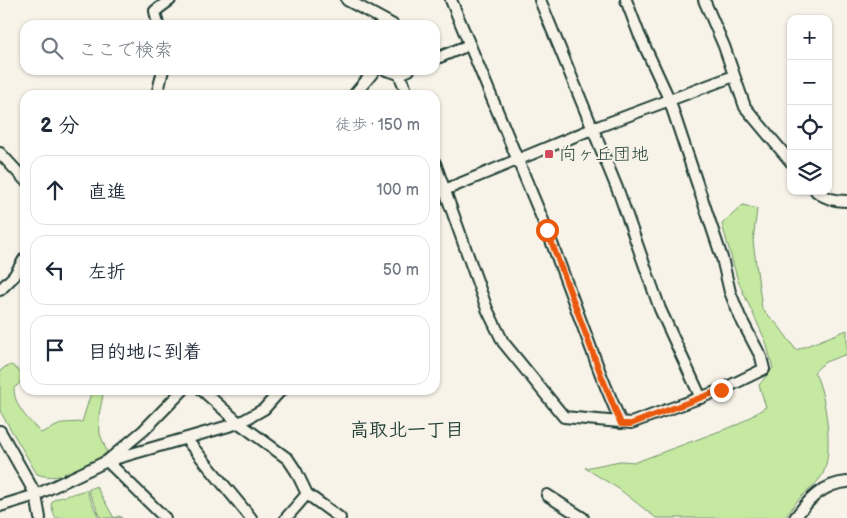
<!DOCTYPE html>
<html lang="ja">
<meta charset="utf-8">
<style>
:root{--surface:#fff;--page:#f6f6f7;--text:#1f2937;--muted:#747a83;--line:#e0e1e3}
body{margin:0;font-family:"Balsamiq Sans","Klee One",sans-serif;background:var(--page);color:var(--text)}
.controls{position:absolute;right:15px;top:15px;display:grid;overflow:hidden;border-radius:10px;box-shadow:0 1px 4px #0004}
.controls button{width:45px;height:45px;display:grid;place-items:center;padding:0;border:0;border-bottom:1px solid var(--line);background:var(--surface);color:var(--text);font:25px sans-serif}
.stop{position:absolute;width:15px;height:15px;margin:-11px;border:4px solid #ea580c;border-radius:50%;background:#fff}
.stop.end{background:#ea580c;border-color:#fff;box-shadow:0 1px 5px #0008}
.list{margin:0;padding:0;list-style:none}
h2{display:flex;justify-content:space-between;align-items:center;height:65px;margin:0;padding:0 20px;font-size:21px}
h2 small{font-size:16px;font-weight:400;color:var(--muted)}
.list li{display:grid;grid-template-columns:32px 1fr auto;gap:15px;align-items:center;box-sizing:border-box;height:70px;margin:0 10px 10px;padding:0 10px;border:1px solid var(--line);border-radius:15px}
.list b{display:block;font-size:19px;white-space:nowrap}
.list em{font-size:16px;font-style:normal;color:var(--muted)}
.icon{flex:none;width:28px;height:28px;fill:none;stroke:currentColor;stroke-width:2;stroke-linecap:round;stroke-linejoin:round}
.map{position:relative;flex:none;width:847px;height:518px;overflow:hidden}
.search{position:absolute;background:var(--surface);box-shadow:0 1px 4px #0004;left:20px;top:20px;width:420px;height:55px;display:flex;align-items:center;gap:12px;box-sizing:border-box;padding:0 18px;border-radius:15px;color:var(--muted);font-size:19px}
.panel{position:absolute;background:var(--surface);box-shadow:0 1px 4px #0004;left:20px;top:90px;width:420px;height:305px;border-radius:15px}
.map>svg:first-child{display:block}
.green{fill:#c6e9a2;stroke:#72936b}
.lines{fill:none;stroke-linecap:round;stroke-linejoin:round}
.street-casing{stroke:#1f3d34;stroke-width:14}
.street{stroke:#f7f3e8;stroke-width:10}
.route{stroke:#ea580c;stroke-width:6}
.poi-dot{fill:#d1495b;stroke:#f7f3e8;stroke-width:2}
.labels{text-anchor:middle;stroke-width:4;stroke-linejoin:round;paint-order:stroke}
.poi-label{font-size:18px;fill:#1f3d34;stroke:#f7f3e8;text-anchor:start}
.neighbourhood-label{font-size:19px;font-weight:bold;fill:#1f3d34;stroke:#f7f3e8}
</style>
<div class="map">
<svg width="847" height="518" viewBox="0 0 847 518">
<rect width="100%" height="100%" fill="#f7f3e8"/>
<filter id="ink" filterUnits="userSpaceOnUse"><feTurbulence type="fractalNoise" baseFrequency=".02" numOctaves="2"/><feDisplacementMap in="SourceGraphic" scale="10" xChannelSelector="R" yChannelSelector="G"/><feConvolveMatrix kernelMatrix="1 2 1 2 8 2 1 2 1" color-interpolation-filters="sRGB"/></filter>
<g filter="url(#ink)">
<path class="green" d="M743 205 757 209 753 241 762 309 778 325 796 350 847 330V354L825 362 814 372C826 391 835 458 821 477 815 486 806 492 799 499 794 505 789 512 785 518H656L619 489 585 468 620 461 636 462 739 424 766 407 759 385 773 368 766 342 738 281 722 224Z
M12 365 21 373 20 383 14 388C14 407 29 420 41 433L63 423 82 422 91 393 96 390H104L99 415 100 434 107 452C89 467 61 483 37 474L0 411V371L5 367Z
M96 486 114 518 120 516 122 518H101L88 490Z
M86 490 99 518H55L51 504 55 499Z"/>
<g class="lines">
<g class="street-casing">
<path id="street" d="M347 0 393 25
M451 0 547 230 601 375 621 423
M540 0 619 193 660 309 701 398
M704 0 724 46 745 107 791 162
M158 25 155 11 170 0
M435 59 469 45
M386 70 399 74 409 70
M399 74 408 95
M157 95 163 70
M354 95 375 70
M0 153 25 180
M435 163 487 309 503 342 564 417 631 423 721 390 764 369 761 357 740 317 730 292 722 258 669 99 639 34 626 0
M816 191C825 199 835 201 847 201
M435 194 592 129 734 76
M0 290 14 276 25 258
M202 390 239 423 288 459 296 471 307 494 340 518
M0 431 36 495 40 518
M186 439 251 518
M547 495 583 518
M0 506 36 495 107 461 239 423 264 409 281 390
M165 518 107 461 144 430 183 390
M286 518 307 494
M795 518C809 499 823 484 847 482"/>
</g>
<use href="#street" class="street"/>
</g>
</g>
<g class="lines" filter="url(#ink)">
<path class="route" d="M547 230 601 375 621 424H631L721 390"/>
</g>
<rect class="poi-dot" x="544" y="149" width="10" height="10" rx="2.5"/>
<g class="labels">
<g class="poi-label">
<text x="559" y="160">向ヶ丘団地</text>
</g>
<g class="neighbourhood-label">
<text x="407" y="436">高取北一丁目</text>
</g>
</g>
</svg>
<div class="controls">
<button>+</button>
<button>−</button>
<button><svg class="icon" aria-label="locate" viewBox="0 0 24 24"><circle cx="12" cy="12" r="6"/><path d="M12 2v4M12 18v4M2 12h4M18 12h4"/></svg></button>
<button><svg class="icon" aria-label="layers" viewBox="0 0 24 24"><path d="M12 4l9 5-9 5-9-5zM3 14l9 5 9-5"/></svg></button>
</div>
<div class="stop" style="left:547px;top:230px"></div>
<div class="stop end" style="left:721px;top:390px"></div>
<div class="search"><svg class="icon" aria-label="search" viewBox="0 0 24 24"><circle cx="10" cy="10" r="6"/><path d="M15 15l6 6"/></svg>ここで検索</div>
<section class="panel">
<h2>2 分<small>徒歩 · 150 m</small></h2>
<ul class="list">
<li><svg class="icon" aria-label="ahead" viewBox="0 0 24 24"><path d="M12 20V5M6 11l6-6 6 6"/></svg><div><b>直進</b></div><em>100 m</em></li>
<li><svg class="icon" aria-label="left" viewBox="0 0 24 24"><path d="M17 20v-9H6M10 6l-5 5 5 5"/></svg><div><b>左折</b></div><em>50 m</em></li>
<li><svg class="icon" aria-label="arrive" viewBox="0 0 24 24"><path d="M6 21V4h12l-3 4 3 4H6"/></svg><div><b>目的地に到着</b></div></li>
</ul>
</section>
</div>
